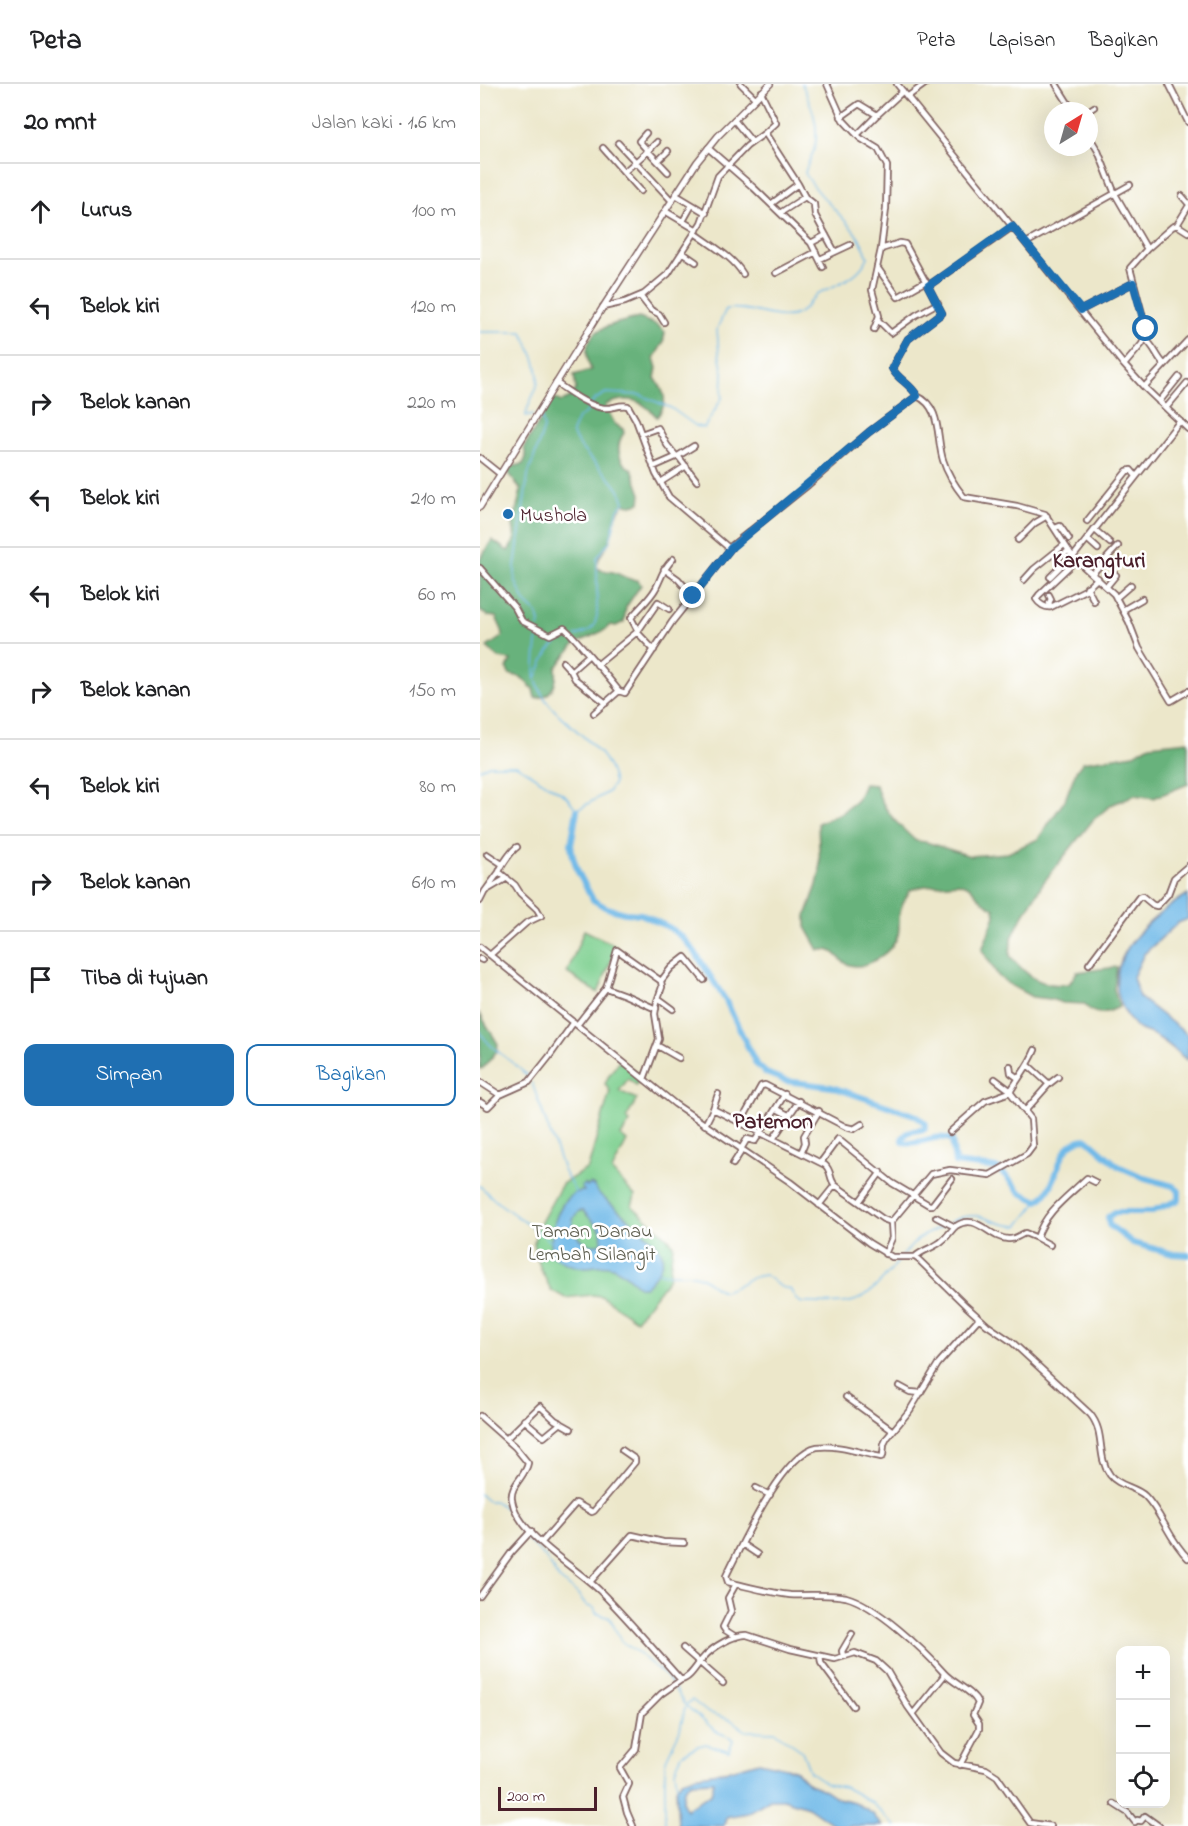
<!DOCTYPE html>
<html lang="id">
<meta charset="utf-8">
<style>
:root{--surface:#fff;--page:#f2f2f2;--text:#202124;--muted:#757577;--line:#e0e0e0;--accent:#1f6fb2}
body{margin:0;font-family:"Indie Flower",sans-serif;background:var(--page);color:var(--text)}
.controls{position:absolute;right:18px;bottom:18px;display:grid;overflow:hidden;border-radius:12px;box-shadow:0 6px 24px #0002}
.controls button{width:54px;height:54px;display:grid;place-items:center;padding:0;border:0;border-bottom:2px solid var(--line);background:var(--surface);color:var(--text);font:30px sans-serif}
.compass{position:absolute;left:564px;top:18px;width:54px;height:54px;border-radius:50%;background:var(--surface);box-shadow:0 6px 24px #0002;rotate:37deg}
.scale{position:absolute;left:18px;bottom:15px;width:99px;box-sizing:border-box;padding-left:6px;border:3px solid #4a1f2b;border-top:0;font-size:16px;line-height:21px;white-space:nowrap;color:#4a1f2b;-webkit-text-stroke:4px #fff;paint-order:stroke}
.stop{position:absolute;width:18px;height:18px;margin:-14px;border:4px solid #1f6fb2;border-radius:50%;background:#fff}
.stop.end{background:#1f6fb2;border-color:#fff;box-shadow:0 2px 6px #0008}
.list{margin:0;padding:0;list-style:none}
h2{display:flex;justify-content:space-between;align-items:center;height:78px;margin:0;padding:0 24px;font-size:26px}
h2 small{font-size:20px;font-weight:400;color:var(--muted)}
.list li{display:grid;grid-template-columns:39px 1fr auto;gap:18px;align-items:center;box-sizing:border-box;height:96px;padding:0 24px;border-top:2px solid var(--line)}
.list b{display:block;font-size:22px;white-space:nowrap}
.list em{font-size:20px;font-style:normal;color:var(--muted)}
.actions{display:flex;gap:12px;padding:18px 24px}
.actions a{flex:1;padding:14px 0;border:2px solid var(--accent);border-radius:12px;text-align:center;font-size:21px;color:var(--accent)}
.actions .main{background:var(--accent);color:#fff}
.icon{flex:none;width:33px;height:33px;fill:none;stroke:currentColor;stroke-width:2;stroke-linecap:round;stroke-linejoin:round}
.map{position:relative;flex:none;width:708px;height:1742px;overflow:hidden}
header{display:flex;align-items:center;gap:36px;box-sizing:border-box;height:84px;padding:0 30px;background:var(--surface);border-bottom:2px solid var(--line)}
header strong{font-size:28px}
nav{display:flex;gap:33px;margin-inline-start:auto;font-size:21px}
main{display:flex}
aside{flex:1;background:var(--surface)}
.map>svg:first-child{display:block}
.green{fill:#7fd091;stroke:#64785e;stroke-width:1.5}
.forest{fill:#67b27b;stroke:#586853;stroke-width:1.5}
.water{fill:#70b9e8;stroke:#5d6c8a;stroke-width:1.5;fill-rule:evenodd}
.lines{fill:none;stroke-linecap:round;stroke-linejoin:round}
.stream{stroke:#70b9e8;stroke-width:1.5}
.river{stroke:#70b9e8;stroke-width:6}
.minor-casing{stroke:#836563;stroke-width:8}
.major-casing{stroke:#836563;stroke-width:8}
.minor{stroke:#fff;stroke-width:4.5}
.major{stroke:#fff;stroke-width:5}
.route{stroke:#1f6fb2;stroke-width:8}
.poi-dot{fill:#1f6fb2;stroke:#fff;stroke-width:2}
.labels{text-anchor:middle;stroke-width:5;stroke-linejoin:round;paint-order:stroke}
.poi-label{font-size:20px;fill:#4a1f2b;stroke:#fff;text-anchor:start}
.park-label{font-size:20px;fill:#5d5d4f;stroke:#fff}
.quarter-label{font-size:22px;font-weight:bold;fill:#4a1f2b;stroke:#fff}
</style>
<header>
<strong>Peta</strong>
<nav><a>Peta</a><a>Lapisan</a><a>Bagikan</a></nav>
</header>
<main>
<aside>
<h2>20 mnt<small>Jalan kaki · 1.6 km</small></h2>
<ul class="list">
<li><svg class="icon" aria-label="ahead" viewBox="0 0 24 24"><path d="M12 20V5M6 11l6-6 6 6"/></svg><div><b>Lurus</b></div><em>100 m</em></li>
<li><svg class="icon" aria-label="left" viewBox="0 0 24 24"><path d="M17 20v-9H6M10 6l-5 5 5 5"/></svg><div><b>Belok kiri</b></div><em>120 m</em></li>
<li><svg class="icon" aria-label="right" viewBox="0 0 24 24"><path d="M7 20v-9h11M14 6l5 5-5 5"/></svg><div><b>Belok kanan</b></div><em>220 m</em></li>
<li><svg class="icon" aria-label="left" viewBox="0 0 24 24"><path d="M17 20v-9H6M10 6l-5 5 5 5"/></svg><div><b>Belok kiri</b></div><em>210 m</em></li>
<li><svg class="icon" aria-label="left" viewBox="0 0 24 24"><path d="M17 20v-9H6M10 6l-5 5 5 5"/></svg><div><b>Belok kiri</b></div><em>60 m</em></li>
<li><svg class="icon" aria-label="right" viewBox="0 0 24 24"><path d="M7 20v-9h11M14 6l5 5-5 5"/></svg><div><b>Belok kanan</b></div><em>150 m</em></li>
<li><svg class="icon" aria-label="left" viewBox="0 0 24 24"><path d="M17 20v-9H6M10 6l-5 5 5 5"/></svg><div><b>Belok kiri</b></div><em>80 m</em></li>
<li><svg class="icon" aria-label="right" viewBox="0 0 24 24"><path d="M7 20v-9h11M14 6l5 5-5 5"/></svg><div><b>Belok kanan</b></div><em>610 m</em></li>
<li><svg class="icon" aria-label="arrive" viewBox="0 0 24 24"><path d="M6 21V4h12l-3 4 3 4H6"/></svg><div><b>Tiba di tujuan</b></div></li>
</ul>
<div class="actions"><a class="main">Simpan</a><a>Bagikan</a></div>
</aside>
<div class="map">
<svg width="708" height="1742" viewBox="0 0 708 1742">
<rect width="100%" height="100%" fill="#fff"/>
<filter id="ink" filterUnits="userSpaceOnUse"><feTurbulence type="fractalNoise" baseFrequency=".0167" numOctaves="2"/><feDisplacementMap in="SourceGraphic" scale="12" xChannelSelector="R" yChannelSelector="G"/><feConvolveMatrix kernelMatrix="1 2 1 2 8 2 1 2 1" color-interpolation-filters="sRGB"/></filter>
<filter id="wash" filterUnits="userSpaceOnUse"><feTurbulence type="fractalNoise" baseFrequency=".008" numOctaves="4" result="noise"/><feDisplacementMap in="SourceGraphic" scale="24" xChannelSelector="R" yChannelSelector="G"/><feGaussianBlur stdDeviation="1.35" result="paint"/><feColorMatrix in="noise" values="0 0 0 0 0 0 0 0 0 0 0 0 0 0 0 0 0 1.4 0 .05"/><feComposite in="paint" operator="in"/></filter>
<g filter="url(#wash)">
<rect width="100%" height="100%" fill="#ece7ca"/>
<path class="green" d="M104 846 137 862 118 909 87 889Z
M140 976 162 993 156 1001 148 995 139 1007 157 1015 146 1035 150 1038 141 1052 147 1057 132 1087 155 1112 152 1122 187 1153 193 1161 189 1194 156 1236 121 1212 112 1211 85 1214 71 1206 61 1186 57 1173 54 1159 56 1147 82 1100 108 1084 130 1007 125 1000 129 991Z"/>
<path class="forest" d="M159 234 177 241 185 248 183 259 174 274 177 284 175 294C185 308 189 319 177 333 161 315 148 311 125 321L135 340 143 345 144 349C135 361 138 380 152 385L161 410 160 419 152 421 144 420C134 429 135 442 130 455 126 467 118 469 117 484 122 487 126 487 133 488 142 490 147 497 158 496L161 501 146 523 144 538 136 542 130 541 125 546 95 560 76 584C78 598 72 614 55 614L53 605 41 593 29 590 27 585 31 576 19 574 7 563 23 552 22 546 16 533 8 532 0 527V475L12 456 28 467 35 456 33 440 41 406 28 388 31 383 43 380 46 373 44 363 74 314 81 318 89 314 96 306 94 291 111 286C95 246 128 241 159 234Z
M708 657V700L674 714 654 711 631 721 613 736 563 799 540 837 531 856 530 872C547 892 561 904 589 900L597 888 637 883 634 905 639 923C627 929 613 934 605 920L583 919 570 915 552 913 534 903 519 893 502 866 515 832 514 825 502 817 490 803 478 799 445 802 430 806C427 813 421 820 420 827 418 835 420 843 418 851 413 867 388 886 370 881 355 877 360 864 339 866L326 843V832L337 801 340 787 338 739 361 729 377 716 384 700 396 701C401 725 419 742 436 757L446 758 490 772 528 769 558 755 585 716 596 687 603 678 654 670 670 661Z
M0 930 18 960 17 967 3 984 0 985Z"/>
<path class="water" d="M708 810V835L698 839 664 870 653 893 659 913 708 951V977C698 969 687 958 675 952 669 948 659 947 655 942 608 887 661 839 708 810Z
M105 1100 107 1103 110 1100 114 1102 117 1108C129 1118 141 1129 153 1139 179 1162 198 1171 165 1203H160C150 1196 142 1185 129 1182 121 1180 113 1183 105 1183 94 1184 78 1177 71 1169 70 1148 78 1108 104 1107L101 1103ZM99 1127H103L121 1146 122 1159 110 1161C95 1154 85 1141 99 1127Z
M279 1678 315 1686 329 1700 345 1706 357 1714 374 1718 393 1730 402 1742H356L328 1723 303 1715H290L268 1729 246 1733 244 1742H198L196 1704 202 1697 214 1692 251 1686ZM234 1697 231 1710 210 1722 206 1726 203 1718 204 1705 211 1698Z"/>
<g class="lines">
<path class="stream" d="M0 248H42C50 263 63 288 56 305 52 315 47 321 46 332L53 330
M57 332 62 335 64 344 48 391 35 482V496L45 518 57 529 60 538 59 544
M96 552 109 547 114 542 117 532V474L130 457 138 425 144 420C142 396 101 374 92 348L98 334 107 328 114 316 126 309 160 311 191 324 216 342 224 344 242 314 243 288 239 270 237 245 246 225C268 221 299 239 317 230 326 226 330 216 337 210 357 200 379 194 388 173 377 139 343 121 325 89 327 80 331 74 334 66 341 43 331 20 322 0
M56 594C63 577 71 556 90 553
M0 685 9 681H36L86 712 97 726 128 708 134 699C126 653 69 640 56 596 53 582 57 563 58 549
M0 947C10 967 34 976 49 994
M52 999 84 1088 96 1109
M0 1102 16 1117 73 1159
M470 1138C503 1122 508 1142 538 1142L558 1117
M422 1172 439 1154 466 1140
M179 1188C192 1193 205 1187 218 1192 227 1195 233 1204 243 1207 259 1204 264 1193 285 1191L301 1203 310 1205 317 1216 322 1219C339 1218 358 1222 374 1217 390 1212 410 1189 419 1176
M0 1410 8 1417H15L28 1426 43 1451 65 1473 79 1495 97 1509 107 1522 114 1524 116 1529 130 1534 141 1557 157 1568 188 1594 204 1620 237 1648 250 1653 253 1656 249 1667 226 1660 218 1662 202 1670 195 1687 197 1702
M207 1620 212 1616 227 1628 251 1636 266 1647 295 1648 322 1667 330 1688 346 1699 364 1703 379 1711 392 1719 415 1742
M185 1742V1678L200 1646 205 1624"/>
<path class="river" d="M97 726 91 761 93 773 98 788 113 816 127 824 145 829 161 830 190 844 203 854 215 868 246 917 276 980 286 989 306 997 352 1003 437 1032 446 1040 445 1045 428 1048 422 1055 424 1058C441 1062 455 1048 472 1056L475 1079 516 1084 524 1090 541 1109 558 1117C583 1101 573 1056 607 1055L638 1082 665 1094 693 1102 699 1107V1116L670 1128H635L628 1133 629 1141 653 1159 693 1170 708 1171"/>
</g>
</g>
<g filter="url(#ink)">
<g class="lines">
<g class="minor-casing">
<path id="minor" d="M261 0 275 14
M347 0 363 36 380 54 398 65 407 82 406 125 401 165 392 206 399 232 394 245
M417 0 644 281 664 303 708 345
M576 0 593 27
M689 0 708 38
M281 8 296 39 285 49
M427 13 445 0
M608 27 614 23
M361 33 379 20 397 31 423 7
M254 36 272 58
M377 51 397 31
M609 52 618 67 635 110 667 165 650 184 667 249 662 260 644 281
M177 58 168 67 188 88
M138 59 192 117
M123 64 144 88 168 67 159 57 166 49
M228 64 274 104 331 159 343 183
M178 77 188 67
M144 88 161 107
M318 100 325 113 334 120 335 131 355 168
M196 111 226 129
M702 112 708 119
M185 127 217 146
M300 129 325 113
M203 137 212 121
M697 141 708 123
M215 149C232 162 252 172 263 190
M331 159 346 151
M546 159 650 101
M401 165 420 159 425 160 448 202
M667 165 692 143 697 141 708 148
M203 169 216 178
M340 175 370 161
M397 183 418 213 446 197
M296 189 336 168
M160 212 171 226 179 230 184 238
M123 223 145 218 164 210 188 190 221 139 238 92 267 62 285 49 318 100 291 120
M601 226 653 199
M398 236 411 249 436 231 458 219
M665 255C675 263 676 272 684 280
M76 299C90 308 107 322 124 324 132 325 139 320 148 322L156 336 176 390 189 413 249 464 328 401 389 348 437 312C462 323 456 354 463 376 467 389 476 403 484 413L537 422 565 430 593 473 700 337
M664 303 708 256
M437 312C431 300 417 295 412 284L428 255 462 229 448 202 532 143
M679 318 699 293
M686 324 707 299
M161 350 178 344 187 361 196 372
M198 372 217 397
M0 374 20 390
M173 383 198 372 214 362
M181 398 206 382
M607 437 647 387 651 386 656 392
M575 444 580 442 589 455
M614 445 630 459
M607 455 618 465
M538 456 555 439 567 432
M593 473 634 510 649 538 659 564 691 617 708 607
M596 476 559 511 556 515C559 520 565 524 571 523L605 506 618 494
M0 484 35 524 42 537 70 551 84 544C90 547 131 597 139 607L145 609 192 538 251 464
M184 485 198 495 213 512
M612 490 638 462
M570 493 580 483 578 475 588 467
M544 496 554 485 584 461
M627 502 636 491
M607 503 614 517
M569 511 571 515 569 519 571 523
M636 514 651 501
M643 526 662 515
M158 547 178 518 189 525
M157 548 158 547 151 534C159 524 170 515 176 504 182 492 183 485 193 475
M83 578 91 587 95 595 126 619
M117 581 157 548 174 566
M91 587 109 571
M114 629 139 607
M7 770 22 780
M5 807 19 788
M0 817 5 807 27 794
M0 863 195 1020 310 1098 389 1159 412 1173H435L439 1176 486 1222 507 1241 532 1258 610 1330C626 1349 616 1372 630 1391 638 1402 656 1403 665 1412 682 1429 689 1456 708 1474
M10 871 46 839 61 832 57 825 40 809 35 801 19 788C21 782 32 766 37 763
M0 875 2 876
M609 880 659 813 662 812 673 821 677 822 688 810 694 794 708 782
M181 897 191 884 205 873 224 896
M126 904 145 911 176 925
M178 914 193 925
M97 941 126 904 137 866 181 897 182 903 177 917 175 930 179 955 164 995
M178 962 199 974
M530 982 531 989 538 994
M549 982 569 1000 578 993
M515 995 531 1007
M0 998 20 1011
M0 1018 8 1023 20 1011 49 998 69 973 94 938
M233 1025 238 1010
M297 1025 310 1032
M545 1027 569 1000
M261 1038 281 1002 285 1001 366 1043 374 1045 382 1040
M225 1041 233 1025 345 1081C352 1087 349 1095 355 1101
M470 1048 505 1017 530 1008
M293 1055 319 1017
M261 1065 267 1055 275 1057 305 1010
M321 1069 325 1059 324 1052 339 1027
M341 1078 358 1055 412 1099 449 1121H452L472 1095
M253 1080 262 1066
M379 1118 401 1088
M339 1121 355 1101 403 1135 411 1138 451 1090 470 1086 510 1091 547 1070 553 1062 551 1035 530 1008C539 993 549 981 555 966
M456 1133 475 1143
M557 1154 570 1161
M405 1170 412 1154 411 1138
M435 1173C443 1165 455 1164 463 1156 468 1152 471 1146 476 1142 497 1128 508 1154 528 1155 534 1156 540 1151 545 1149L557 1154C565 1128 587 1113 607 1094L615 1098
M419 1302 430 1308 441 1309
M366 1313 413 1347
M0 1332 35 1363 48 1379C46 1392 29 1402 32 1416 37 1450 97 1484 120 1507 148 1535 174 1566 201 1596 211 1594 217 1580 224 1573 233 1563 254 1550 267 1551L310 1565 355 1575 375 1569 396 1577 407 1587 428 1623 461 1669 474 1679 506 1685 517 1692 550 1739 571 1742
M44 1336 64 1353 81 1339
M26 1355 60 1322 75 1336 91 1345
M276 1404 290 1411
M62 1458 96 1419 112 1428 114 1427 155 1378V1375L142 1366
M262 1460 277 1470
M110 1498 152 1451 183 1458 204 1459
M256 1500 248 1498 246 1492C261 1462 303 1369 337 1363 357 1360 381 1369 401 1373L403 1372 404 1360 407 1354 430 1326 458 1280 499 1234
M0 1512 31 1469 51 1447
M256 1553 245 1546 243 1543 251 1527 248 1514 256 1500C273 1504 292 1509 310 1511 328 1512 348 1509 366 1513 396 1521 443 1565 464 1589L463 1593 433 1630
M203 1564 243 1599
M340 1572 341 1579 373 1622
M363 1572 362 1567 372 1550
M464 1589C474 1600 492 1606 498 1619L493 1631 499 1640V1645L480 1681
M634 1720 648 1729 655 1738 657 1736 661 1737 665 1732 679 1742
M153 1742 147 1728 143 1713 149 1700 140 1684 156 1665 162 1629 181 1610 201 1596"/>
</g>
<g class="major-casing">
<path id="major" d="M0 423 123 223 217 78 238 52 290 0"/>
</g>
<use href="#minor" class="minor"/>
<use href="#major" class="major"/>
</g>
</g>
<g class="lines" filter="url(#ink)">
<path class="route" d="M213 512 251 464 389 348 437 312C431 300 417 295 412 284L428 255 462 229 448 202 532 142 601 226 653 199 666 245"/>
</g>
<circle class="poi-dot" cx="28" cy="430" r="6"/>
<g class="labels">
<g class="poi-label">
<text x="40" y="437">Mushola</text>
</g>
<g class="park-label">
<text x="112" y="1153">Taman Danau<tspan x="112" dy="23">Lembah Silangit</tspan></text>
</g>
<g class="quarter-label">
<text x="619" y="483">Karangturi</text>
<text x="293" y="1044">Patemon</text>
</g>
</g>
</svg>
<div class="controls">
<button>+</button>
<button>−</button>
<button><svg class="icon" aria-label="locate" viewBox="0 0 24 24"><circle cx="12" cy="12" r="6"/><path d="M12 2v4M12 18v4M2 12h4M18 12h4"/></svg></button>
</div>
<svg class="compass" viewBox="-18 -18 36 36"><path d="M0-13l5 13h-10z" fill="#e53935"/><path d="M0 13l5-13h-10z" fill="#757577"/></svg>
<div class="scale">200 m</div>
<div class="stop" style="left:666px;top:245px"></div>
<div class="stop end" style="left:213px;top:512px"></div>
</div>
</main>
